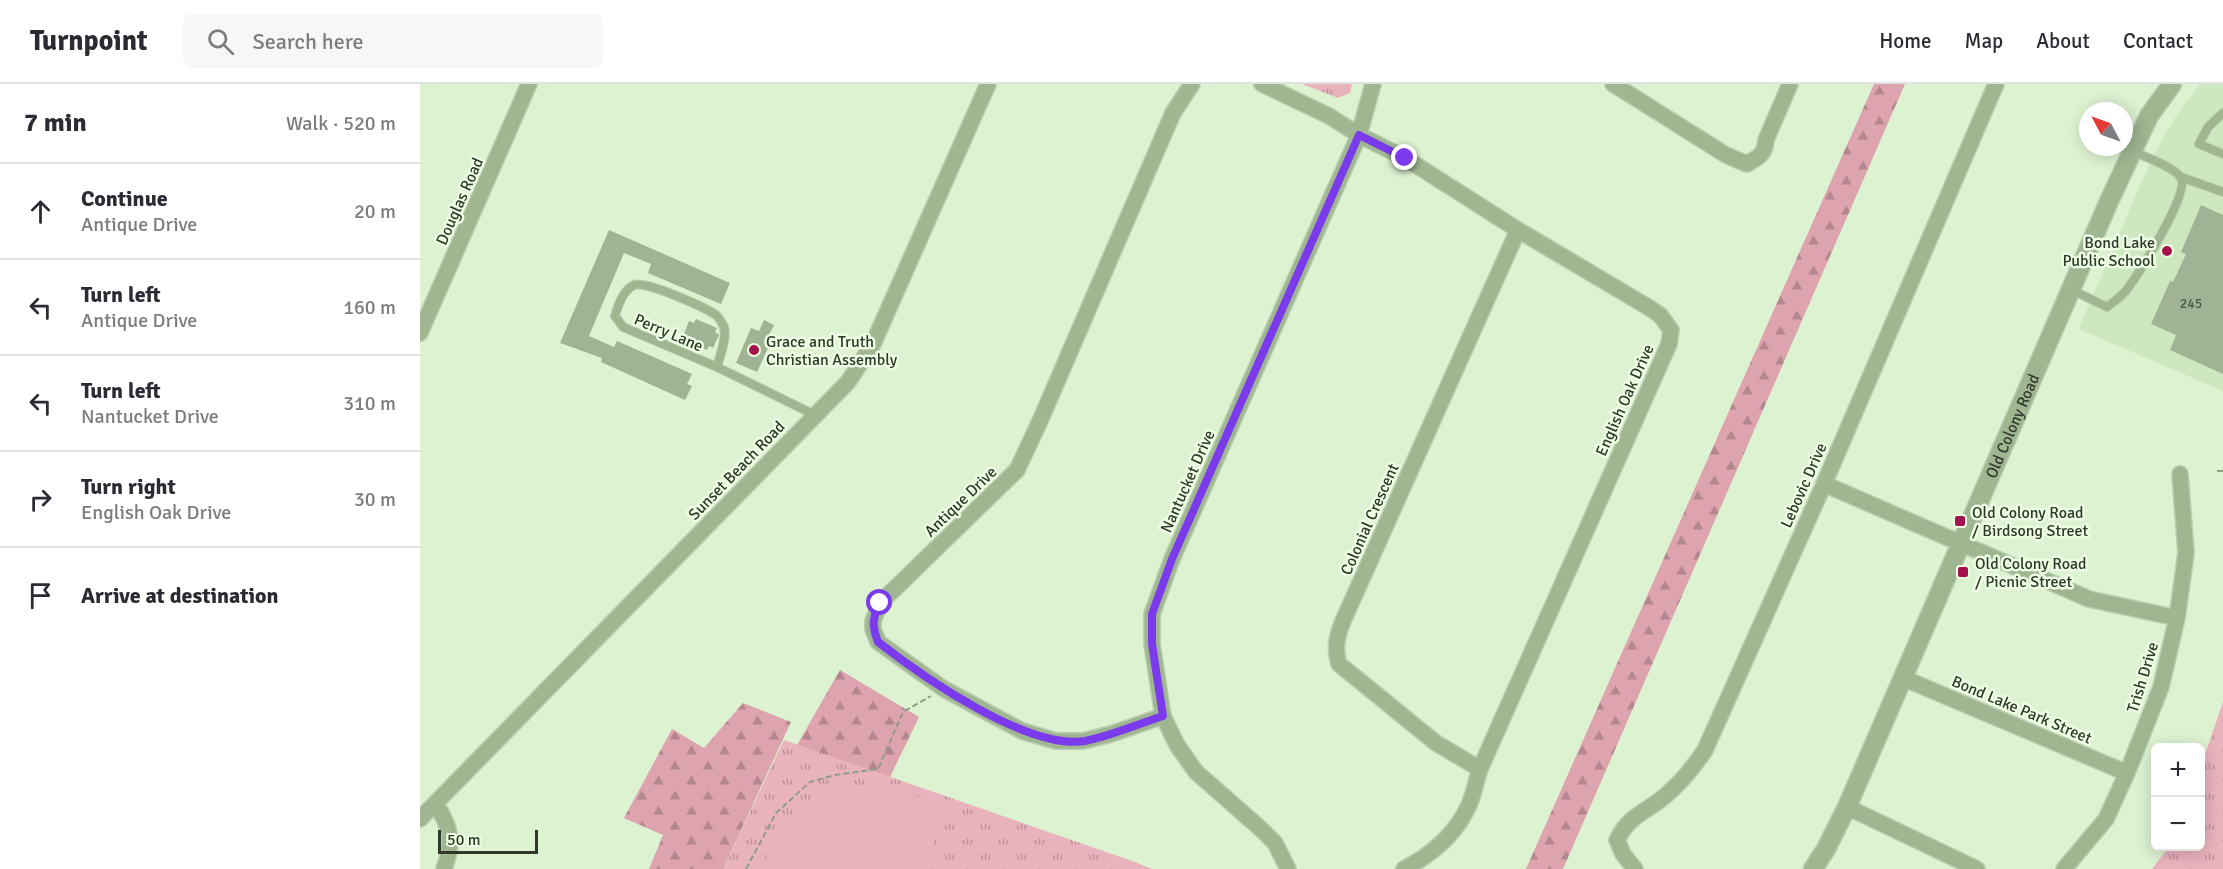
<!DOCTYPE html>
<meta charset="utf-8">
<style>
:root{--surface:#fff;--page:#f7f7f7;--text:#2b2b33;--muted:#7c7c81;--line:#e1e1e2}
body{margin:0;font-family:Signika,sans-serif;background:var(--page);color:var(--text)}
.controls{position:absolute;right:18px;bottom:18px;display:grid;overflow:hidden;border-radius:9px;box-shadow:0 3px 15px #0003}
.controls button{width:54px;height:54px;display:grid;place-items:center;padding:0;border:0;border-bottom:2px solid var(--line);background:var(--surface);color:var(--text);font:30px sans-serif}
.compass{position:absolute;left:1659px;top:18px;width:54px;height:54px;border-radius:50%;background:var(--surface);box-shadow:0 3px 15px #0003;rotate:311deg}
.scale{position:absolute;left:18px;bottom:15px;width:100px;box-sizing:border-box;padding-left:6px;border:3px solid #30382b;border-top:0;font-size:16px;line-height:21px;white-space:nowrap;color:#30382b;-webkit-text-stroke:4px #edfee3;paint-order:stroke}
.stop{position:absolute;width:18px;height:18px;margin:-14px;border:4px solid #7c3aed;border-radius:50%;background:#fff}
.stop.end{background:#7c3aed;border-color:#fff;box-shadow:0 2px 6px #0008}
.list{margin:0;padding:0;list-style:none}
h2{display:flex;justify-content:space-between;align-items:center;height:78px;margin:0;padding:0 24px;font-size:26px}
h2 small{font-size:20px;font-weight:400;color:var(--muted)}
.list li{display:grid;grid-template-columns:39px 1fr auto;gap:18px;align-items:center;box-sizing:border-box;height:96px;padding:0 24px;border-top:2px solid var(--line)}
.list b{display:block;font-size:22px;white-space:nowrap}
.list p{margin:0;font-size:20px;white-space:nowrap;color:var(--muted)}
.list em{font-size:20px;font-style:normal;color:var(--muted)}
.icon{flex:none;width:33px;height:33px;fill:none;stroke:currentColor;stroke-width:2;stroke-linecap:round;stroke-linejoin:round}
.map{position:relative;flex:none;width:1803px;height:785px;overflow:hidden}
header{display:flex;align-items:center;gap:36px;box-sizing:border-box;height:84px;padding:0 30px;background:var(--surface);border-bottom:2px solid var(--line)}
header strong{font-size:28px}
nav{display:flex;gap:33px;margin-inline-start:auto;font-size:21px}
.search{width:420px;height:54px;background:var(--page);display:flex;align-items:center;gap:15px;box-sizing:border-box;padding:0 21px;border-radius:9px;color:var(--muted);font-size:22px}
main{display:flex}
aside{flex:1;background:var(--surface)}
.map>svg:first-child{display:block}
.built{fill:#cde7bf}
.forest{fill:url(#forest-firs)}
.park{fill:url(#park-tufts)}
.garden{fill:#e9b3be}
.building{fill:#a0b495}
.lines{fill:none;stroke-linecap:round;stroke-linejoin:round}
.service-casing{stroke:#bacdb0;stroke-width:10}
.minor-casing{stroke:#bacdb0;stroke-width:18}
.tertiary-casing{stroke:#bacdb0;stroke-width:21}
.path{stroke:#8e9d85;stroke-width:2;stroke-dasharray:6 3;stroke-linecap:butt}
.service{stroke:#9fb691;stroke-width:8}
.minor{stroke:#9fb691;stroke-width:15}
.tertiary{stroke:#9fb691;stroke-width:18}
.route{stroke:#7c3aed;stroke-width:8}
.poi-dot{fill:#a5114d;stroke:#edfee3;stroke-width:2}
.labels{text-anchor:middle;stroke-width:5;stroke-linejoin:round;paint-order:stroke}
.number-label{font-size:14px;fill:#4c5746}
.street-label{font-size:16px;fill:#30382b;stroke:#edfee3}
.poi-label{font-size:16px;fill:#30382b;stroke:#edfee3;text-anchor:start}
</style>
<header>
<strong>Turnpoint</strong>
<div class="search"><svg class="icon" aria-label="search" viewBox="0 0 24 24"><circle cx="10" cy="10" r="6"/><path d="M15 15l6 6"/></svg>Search here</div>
<nav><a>Home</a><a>Map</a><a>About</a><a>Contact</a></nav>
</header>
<main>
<aside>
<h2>7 min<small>Walk · 520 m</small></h2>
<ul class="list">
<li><svg class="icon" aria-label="ahead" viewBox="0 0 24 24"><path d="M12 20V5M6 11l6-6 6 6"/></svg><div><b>Continue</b><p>Antique Drive</p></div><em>20 m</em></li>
<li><svg class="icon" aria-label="left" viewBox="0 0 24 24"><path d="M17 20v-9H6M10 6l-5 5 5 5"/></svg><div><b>Turn left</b><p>Antique Drive</p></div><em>160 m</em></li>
<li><svg class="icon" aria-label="left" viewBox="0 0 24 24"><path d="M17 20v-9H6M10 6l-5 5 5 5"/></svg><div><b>Turn left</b><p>Nantucket Drive</p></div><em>310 m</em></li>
<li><svg class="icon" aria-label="right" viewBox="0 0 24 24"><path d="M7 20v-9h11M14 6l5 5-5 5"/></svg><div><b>Turn right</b><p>English Oak Drive</p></div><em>30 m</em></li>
<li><svg class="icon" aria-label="arrive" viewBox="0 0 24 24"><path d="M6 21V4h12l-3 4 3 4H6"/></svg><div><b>Arrive at destination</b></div></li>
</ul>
</aside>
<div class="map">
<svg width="1803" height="785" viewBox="0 0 1803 785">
<defs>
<pattern id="forest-firs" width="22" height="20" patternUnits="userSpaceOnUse" patternTransform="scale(1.5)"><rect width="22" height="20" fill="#dda3af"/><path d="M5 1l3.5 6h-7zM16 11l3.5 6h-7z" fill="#b4868f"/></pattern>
<pattern id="park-tufts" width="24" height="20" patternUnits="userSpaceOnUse" patternTransform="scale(1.5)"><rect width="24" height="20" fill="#e9b3be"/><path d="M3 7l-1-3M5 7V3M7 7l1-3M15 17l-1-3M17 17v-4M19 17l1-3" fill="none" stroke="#bd939b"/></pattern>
</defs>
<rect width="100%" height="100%" fill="#ddf2d1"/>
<path class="built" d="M1780 0H1803V307L1659 245 1717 108 1741 57 1757 31Z"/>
<path class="forest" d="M1454 0H1485L1143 785H1106Z
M420 586 499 633 470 693 377 661Z
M323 619 371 638 303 785H229L243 751 204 734 252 645 284 664Z"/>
<path class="park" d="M882 0H932L930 9 918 14Z
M1803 618V785H1732L1749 763 1780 762 1781 682Z
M364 656 715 778 732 785H303Z"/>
<path class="garden" d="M452 702 491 709 527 729 502 785H342L350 764 369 739 408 708Z"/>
<path class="building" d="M1781 121 1803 131V290L1750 266 1756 251 1731 240 1750 197 1753 198 1766 170 1761 168Z
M189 146 310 199 301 220 228 189 231 180 204 169 169 252 194 263 197 257 272 290 267 300 272 302 265 316 181 278 182 274 140 259Z
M276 235 297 244 295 248 299 251 293 264 289 262 287 266 265 257 267 251 264 250 269 237 274 239Z
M344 236 354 241 349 251 353 253 337 288 316 279 331 244 339 247Z"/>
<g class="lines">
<g class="service-casing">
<path id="service" d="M1803 29 1788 43 1779 60 1803 70
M1761 93 1803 108
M1652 206 1687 223C1694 217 1703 212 1708 204 1719 189 1770 109 1761 94 1755 83 1724 73 1713 67
M297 283C300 271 307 255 304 243 302 239 299 233 296 231 284 223 227 197 214 201 203 206 198 221 195 232L203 243 297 283 395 331"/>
</g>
<g class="minor-casing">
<path id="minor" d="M842 0 909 32 939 51 985 74 1098 146 1228 223 1240 231 1251 246 1249 260 1060 685C1056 697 1054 710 1049 721 1036 750 1011 771 984 785
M1193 0 1306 71 1327 80C1339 73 1345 70 1346 56L1370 0
M0 249 109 0
M1404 400 1669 515 1757 534
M1483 594 1707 689
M743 632 691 650 663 657H636L602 647 524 605 458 558 453 545V537L460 519 597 386 620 337 753 29 772 0
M1060 685 1016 659 919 580C914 564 917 552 923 537L1098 146
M16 720C31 744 34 758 24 785
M1427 723 1557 785
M0 735 428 298 453 260 568 0
M868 785 855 759 841 745 776 688 757 661 743 632 732 560V530L752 475 939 51 953 0
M1215 785 1203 770 1197 756C1209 731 1225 729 1245 712 1262 698 1273 684 1285 666L1404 400 1576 0
M1644 785 1686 735 1707 689 1741 603 1757 534 1766 469 1760 390"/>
</g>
<g class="tertiary-casing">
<g id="tertiary">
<path id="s1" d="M1393 785 1406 765 1427 723 1690 115 1729 32 1752 0"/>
</g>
</g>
<path class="path" d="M1797 387H1803
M326 785 356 729 390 698 415 691 458 685 483 628 511 612"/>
<use href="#service" class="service"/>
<use href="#minor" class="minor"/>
<use href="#tertiary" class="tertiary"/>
</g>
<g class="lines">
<path class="route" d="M460 519C452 534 452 543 458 558 503 593 607 666 665 657 691 652 718 640 743 632L732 560V530L752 475 939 51 985 74"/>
</g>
<g class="poi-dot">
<circle cx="1747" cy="167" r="6"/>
<circle cx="334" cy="266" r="6"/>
<rect x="1534" y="431" width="12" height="12" rx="3"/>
<rect x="1537" y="482" width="12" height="12" rx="3"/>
</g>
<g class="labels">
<g class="number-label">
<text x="1771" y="224">245</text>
</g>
<g class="street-label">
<text transform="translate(39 117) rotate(-66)" y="6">Douglas Road</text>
<text transform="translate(249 248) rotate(23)" y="6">Perry Lane</text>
<text transform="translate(1204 316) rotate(-66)" y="6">English Oak Drive</text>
<text dy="6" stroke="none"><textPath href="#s1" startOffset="486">Old Colony Road</textPath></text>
<text transform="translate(316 386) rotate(-46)" y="6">Sunset Beach Road</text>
<text transform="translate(767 397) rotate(-66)" y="6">Nantucket Drive</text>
<text transform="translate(1383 401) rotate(-66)" y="6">Lebovic Drive</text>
<text transform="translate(540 417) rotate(-44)" y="6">Antique Drive</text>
<text transform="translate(949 435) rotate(-66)" y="6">Colonial Crescent</text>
<text transform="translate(1722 593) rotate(-73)" y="6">Trish Drive</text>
<text transform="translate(1602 625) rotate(23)" y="6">Bond Lake Park Street</text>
</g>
<g class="poi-label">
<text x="1735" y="164" text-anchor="end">Bond Lake<tspan x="1735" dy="18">Public School</tspan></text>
<text x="346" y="263">Grace and Truth<tspan x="346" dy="18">Christian Assembly</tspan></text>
<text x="1552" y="434">Old Colony Road<tspan x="1552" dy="18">/ Birdsong Street</tspan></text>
<text x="1555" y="485">Old Colony Road<tspan x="1555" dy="18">/ Picnic Street</tspan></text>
</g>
</g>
</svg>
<div class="controls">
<button>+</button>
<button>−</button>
</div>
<svg class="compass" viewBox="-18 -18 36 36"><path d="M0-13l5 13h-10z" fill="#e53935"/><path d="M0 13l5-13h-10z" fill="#7c7c81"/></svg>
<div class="scale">50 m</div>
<div class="stop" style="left:460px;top:519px"></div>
<div class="stop end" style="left:985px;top:74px"></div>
</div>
</main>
